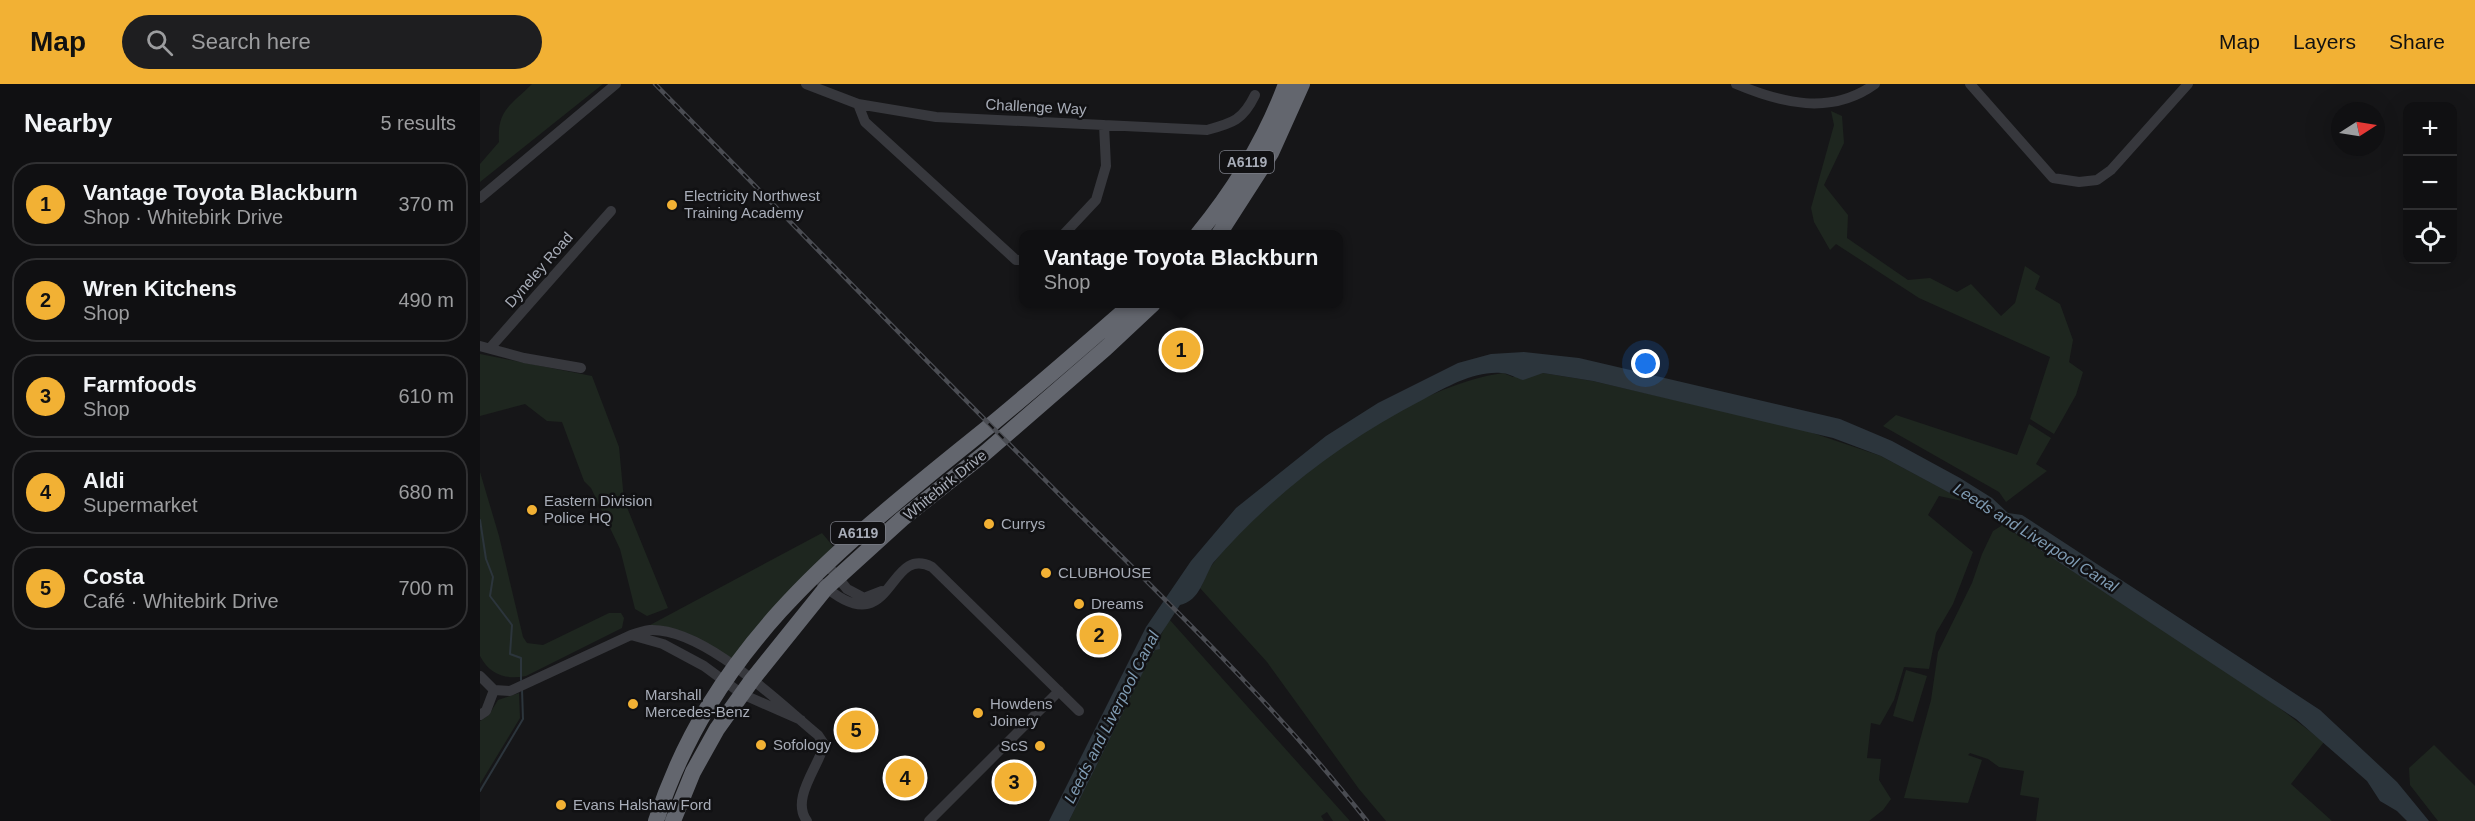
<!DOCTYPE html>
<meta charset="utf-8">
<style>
:root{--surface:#101012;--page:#1e1e20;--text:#f1f3f6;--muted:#9c9d9f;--line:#303032;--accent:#f2b134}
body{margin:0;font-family:Helvetica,sans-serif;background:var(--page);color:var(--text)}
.controls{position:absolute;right:18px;top:18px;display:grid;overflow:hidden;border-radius:12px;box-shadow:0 6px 24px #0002}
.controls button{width:54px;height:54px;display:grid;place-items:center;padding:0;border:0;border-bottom:2px solid var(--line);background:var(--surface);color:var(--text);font:30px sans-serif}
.compass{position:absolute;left:1851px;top:18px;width:54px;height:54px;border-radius:50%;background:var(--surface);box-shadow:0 6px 24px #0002;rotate:78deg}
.you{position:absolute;left:1166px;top:280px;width:21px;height:21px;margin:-15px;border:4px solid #fff;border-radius:50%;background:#1a73e8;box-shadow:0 0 0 9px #1a73e833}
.badge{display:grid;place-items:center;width:39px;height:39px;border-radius:50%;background:var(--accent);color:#111;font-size:20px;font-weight:700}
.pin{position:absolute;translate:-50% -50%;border:3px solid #fff;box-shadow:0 2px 6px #0006}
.popup{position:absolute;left:539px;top:146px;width:324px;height:78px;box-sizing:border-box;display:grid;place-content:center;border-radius:12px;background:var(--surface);filter:drop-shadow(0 2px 4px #0005);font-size:20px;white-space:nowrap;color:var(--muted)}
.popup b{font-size:22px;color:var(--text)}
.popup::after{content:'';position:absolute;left:50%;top:100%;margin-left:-12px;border:12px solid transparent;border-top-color:var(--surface)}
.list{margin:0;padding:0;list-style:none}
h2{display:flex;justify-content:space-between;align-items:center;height:78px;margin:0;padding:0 24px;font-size:26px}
h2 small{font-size:20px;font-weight:400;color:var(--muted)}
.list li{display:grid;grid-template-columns:39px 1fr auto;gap:18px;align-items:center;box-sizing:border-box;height:84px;margin:0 12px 12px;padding:0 12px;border:2px solid var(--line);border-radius:24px}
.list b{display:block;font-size:22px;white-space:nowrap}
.list p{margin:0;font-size:20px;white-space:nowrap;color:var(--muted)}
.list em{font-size:20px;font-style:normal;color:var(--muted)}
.icon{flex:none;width:33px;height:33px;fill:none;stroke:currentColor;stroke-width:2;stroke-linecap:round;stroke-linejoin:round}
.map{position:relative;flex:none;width:1995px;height:737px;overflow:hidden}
header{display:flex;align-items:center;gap:36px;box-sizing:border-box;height:84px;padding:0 30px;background:var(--accent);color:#111}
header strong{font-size:28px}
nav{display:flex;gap:33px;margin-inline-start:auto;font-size:21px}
.search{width:420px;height:54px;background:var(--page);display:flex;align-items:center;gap:15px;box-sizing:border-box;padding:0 21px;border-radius:33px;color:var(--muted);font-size:22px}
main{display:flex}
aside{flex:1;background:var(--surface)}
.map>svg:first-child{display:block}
.green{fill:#1e261f}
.water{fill:#2c353c}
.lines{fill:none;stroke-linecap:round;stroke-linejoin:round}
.stream{stroke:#2c353c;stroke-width:2}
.minor{stroke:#37383d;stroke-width:10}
.highway{stroke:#63666e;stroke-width:16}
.rail-casing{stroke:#4a4c52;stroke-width:4.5}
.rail{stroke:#111113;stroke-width:2;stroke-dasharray:7;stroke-linecap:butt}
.poi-dot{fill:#f2b134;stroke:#111113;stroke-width:2}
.labels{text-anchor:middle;stroke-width:5;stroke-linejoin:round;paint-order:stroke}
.shield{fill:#111113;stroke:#7b7e86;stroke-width:1.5}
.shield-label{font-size:14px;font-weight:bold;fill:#a8adb8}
.street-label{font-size:15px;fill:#a8adb8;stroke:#111113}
.poi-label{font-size:15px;fill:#a8adb8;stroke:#111113;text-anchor:start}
.water-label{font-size:16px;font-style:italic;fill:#7f9bb3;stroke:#111113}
</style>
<header>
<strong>Map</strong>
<div class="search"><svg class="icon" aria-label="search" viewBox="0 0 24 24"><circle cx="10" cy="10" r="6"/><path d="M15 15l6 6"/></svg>Search here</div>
<nav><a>Map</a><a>Layers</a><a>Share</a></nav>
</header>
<main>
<aside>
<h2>Nearby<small>5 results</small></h2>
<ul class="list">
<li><span class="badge">1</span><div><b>Vantage Toyota Blackburn</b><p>Shop · Whitebirk Drive</p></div><em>370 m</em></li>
<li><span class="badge">2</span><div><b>Wren Kitchens</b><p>Shop</p></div><em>490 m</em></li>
<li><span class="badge">3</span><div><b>Farmfoods</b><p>Shop</p></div><em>610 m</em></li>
<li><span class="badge">4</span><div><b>Aldi</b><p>Supermarket</p></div><em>680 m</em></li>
<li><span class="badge">5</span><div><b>Costa</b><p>Café · Whitebirk Drive</p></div><em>700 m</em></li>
</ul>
</aside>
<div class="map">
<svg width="1995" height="737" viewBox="0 0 1995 737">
<rect width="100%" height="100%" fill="#161618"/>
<path class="green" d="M52 0H123L0 98V80L19 58C17 26 30 22 52 0Z
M1351 27 1362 32 1364 59 1344 101 1368 131 1367 154 1428 196 1450 194 1477 208 1491 200 1521 232 1535 219 1545 182 1560 192 1555 205 1580 220 1593 256 1589 278 1603 288 1596 311 1574 350 1550 335 1570 273 1439 214 1356 160 1350 166 1334 138 1331 124 1354 41Z
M0 270 112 292 139 363 144 416 188 524 167 532 155 525 140 465 111 404 104 397 82 338 67 337 45 320 0 332Z
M1023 289 1033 293 1063 289 1113 297 1321 345 1401 372 1487 418 1459 412 1448 431 1493 468 1473 520 1456 549 1449 585 1424 583 1414 616 1400 641 1391 639 1387 674 1401 675 1399 696 1411 715 1403 726 1389 737H906L879 705 787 578 720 504C725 498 725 491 729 485 737 474 746 463 755 453 816 386 933 302 1023 289Z
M1416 331 1537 371 1549 340 1571 354 1556 380 1567 387 1526 418 1519 408 1403 342Z
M0 388 19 452 43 553 47 559 63 561 129 529H141L144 534 142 544 46 592C26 596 10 591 0 572Z
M1523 433 1528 444 1539 452 1777 607 1844 658 1811 700 1852 737H1556L1559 714 1540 711 1544 687 1519 683 1508 675 1490 669 1488 671 1502 676 1488 719 1424 714 1451 616 1458 568 1492 499 1502 470 1513 447 1521 442Z
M342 449 357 467 254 583 198 551 157 548Z
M689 535 870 737H853L847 728 841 732 844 737H589Z
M1426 586 1447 592 1433 638 1413 632Z
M39 609 40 634 0 700V637L9 631 18 616Z
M1954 661 1995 702V737H1958L1930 701 1929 684Z"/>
<path class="water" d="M1044 268 1099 274 1360 335 1412 357 1480 394 1512 414 1528 429 1542 431 1840 626 1917 698 1949 737H1927L1917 727 1900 717 1887 697 1816 635 1539 452 1528 443 1526 435 1516 427 1505 428 1401 372 1353 354 1113 297 1063 289 1043 296C1036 294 1028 289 1021 289 994 287 967 303 944 315 863 357 793 410 733 479 724 493 720 517 700 521L679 553 680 565 675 566 670 574 589 737H569L666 543 711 477 756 424 846 352 898 319 978 279 1011 270Z"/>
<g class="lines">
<path class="stream" d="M0 436 6 475 13 493 10 512 32 541 30 570 41 574V596
M0 707 43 635 42 605"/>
<path class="minor" d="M326 0 378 20 456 33 727 46C753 39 763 36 775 11
M1256 0C1301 19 1351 32 1395 0
M1490 0 1573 94 1599 98 1617 96 1631 86 1708 0
M378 20 385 38 536 176H544
M0 114 136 0
M584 150 616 116 626 82 624 41
M0 262 44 274 101 284
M10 264 131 127
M346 479 367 505 384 514 402 507
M342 500C414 563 406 459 452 483L599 627
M0 592 14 606
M14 606 30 607 151 551
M0 631 6 627 14 606
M321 636 262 610 224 582 183 560 151 551C157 549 164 547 170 546 224 544 298 618 338 651L344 660 343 664C336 686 311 716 327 737
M449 737 579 607"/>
<path class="highway" d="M718 150C754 106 786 54 806 0
M739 150 791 69 822 0
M176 737C233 561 359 464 496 353 549 310 600 265 652 220
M193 737 213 688 237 645 272 596 346 504 422 435 505 369 626 264 673 220"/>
<g class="rail-casing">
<path id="rail" d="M175 0C304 131 432 263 562 393 673 505 789 613 887 737"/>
</g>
<use href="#rail" class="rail"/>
</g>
<g class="poi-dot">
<circle cx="192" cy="121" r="6"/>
<circle cx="52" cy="426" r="6"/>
<circle cx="509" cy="440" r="6"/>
<circle cx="566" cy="489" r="6"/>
<circle cx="599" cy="520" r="6"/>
<circle cx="153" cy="620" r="6"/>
<circle cx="498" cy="629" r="6"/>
<circle cx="281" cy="661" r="6"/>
<circle cx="560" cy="662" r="6"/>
<circle cx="81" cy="721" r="6"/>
</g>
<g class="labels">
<g class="shield">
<rect x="740" y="67" width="54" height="22" rx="4.5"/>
<rect x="351" y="438" width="54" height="22" rx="4.5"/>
</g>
<g class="shield-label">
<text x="767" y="83">A6119</text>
<text x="378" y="454">A6119</text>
</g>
<g class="street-label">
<text transform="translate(556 23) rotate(3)" y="5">Challenge Way</text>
<text transform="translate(59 186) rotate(-49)" y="5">Dyneley Road</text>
<text transform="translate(465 401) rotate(-39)" y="5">Whitebirk Drive</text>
</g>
<g class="poi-label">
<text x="204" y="117">Electricity Northwest<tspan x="204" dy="17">Training Academy</tspan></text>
<text x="64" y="422">Eastern Division<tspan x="64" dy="17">Police HQ</tspan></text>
<text x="521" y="445">Currys</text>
<text x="578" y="494">CLUBHOUSE</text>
<text x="611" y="525">Dreams</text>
<text x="165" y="616">Marshall<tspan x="165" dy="17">Mercedes-Benz</tspan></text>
<text x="510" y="625">Howdens<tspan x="510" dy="17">Joinery</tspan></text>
<text x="293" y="666">Sofology</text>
<text x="548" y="667" text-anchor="end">ScS</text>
<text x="93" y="726">Evans Halshaw Ford</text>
</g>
<g class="water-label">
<text transform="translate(1556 453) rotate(32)" y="6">Leeds and Liverpool Canal</text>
<text transform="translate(631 633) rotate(-63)" y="6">Leeds and Liverpool Canal</text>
</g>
</g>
</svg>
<div class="controls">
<button>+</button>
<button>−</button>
<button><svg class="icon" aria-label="locate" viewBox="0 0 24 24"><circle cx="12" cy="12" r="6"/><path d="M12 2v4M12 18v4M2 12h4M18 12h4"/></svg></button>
</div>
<svg class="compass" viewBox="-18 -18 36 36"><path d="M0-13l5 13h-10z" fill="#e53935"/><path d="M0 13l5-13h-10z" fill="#9c9d9f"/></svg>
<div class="you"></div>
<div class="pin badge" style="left:701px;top:266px">1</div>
<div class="popup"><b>Vantage Toyota Blackburn</b>Shop</div>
<div class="pin badge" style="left:619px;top:551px">2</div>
<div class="pin badge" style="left:534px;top:698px">3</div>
<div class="pin badge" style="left:425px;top:694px">4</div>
<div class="pin badge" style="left:376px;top:646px">5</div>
</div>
</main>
